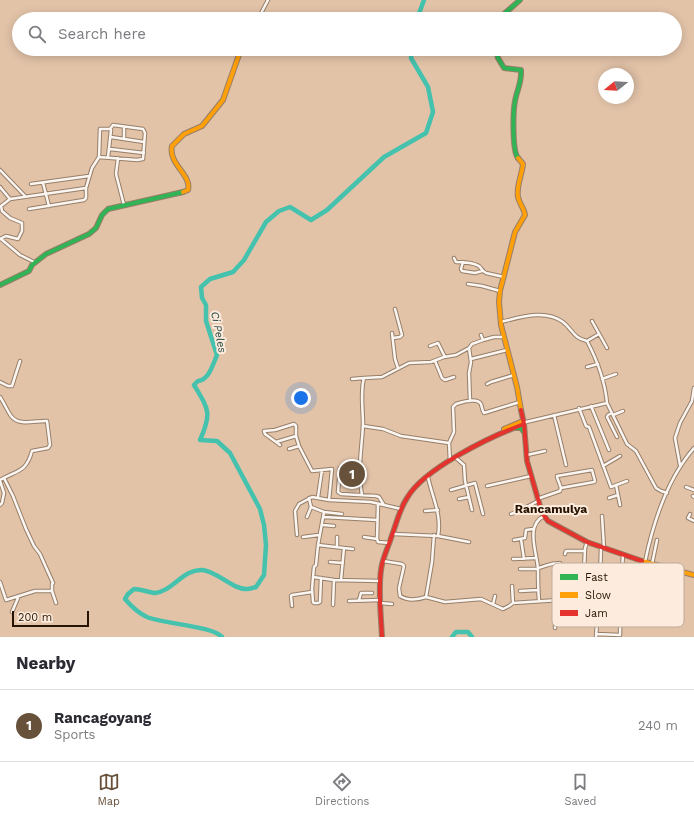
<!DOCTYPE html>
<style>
:root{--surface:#fff;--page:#f7f7f7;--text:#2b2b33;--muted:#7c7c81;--line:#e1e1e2;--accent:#68513b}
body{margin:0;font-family:"Work Sans",sans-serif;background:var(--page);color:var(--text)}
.compass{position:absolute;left:598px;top:68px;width:36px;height:36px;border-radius:50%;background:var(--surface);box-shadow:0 2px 10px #0003;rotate:252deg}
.scale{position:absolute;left:12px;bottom:10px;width:77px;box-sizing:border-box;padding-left:4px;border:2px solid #271301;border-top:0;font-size:11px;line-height:14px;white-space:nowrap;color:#271301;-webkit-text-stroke:3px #fdecdd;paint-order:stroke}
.you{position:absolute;left:301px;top:398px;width:14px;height:14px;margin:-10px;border:3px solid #fff;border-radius:50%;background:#1a73e8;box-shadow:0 0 0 6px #1a73e833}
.badge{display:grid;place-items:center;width:26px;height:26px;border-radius:50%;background:var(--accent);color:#fff;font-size:13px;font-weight:700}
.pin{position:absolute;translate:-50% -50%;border:2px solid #fff;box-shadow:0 1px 4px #0006}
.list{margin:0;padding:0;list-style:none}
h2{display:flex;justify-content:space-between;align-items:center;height:52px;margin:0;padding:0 16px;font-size:17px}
h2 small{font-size:13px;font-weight:400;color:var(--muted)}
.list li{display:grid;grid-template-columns:26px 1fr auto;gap:12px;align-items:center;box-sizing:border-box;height:72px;padding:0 16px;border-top:1px solid var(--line)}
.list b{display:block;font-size:15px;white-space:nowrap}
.list p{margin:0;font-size:13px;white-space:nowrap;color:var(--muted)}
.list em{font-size:13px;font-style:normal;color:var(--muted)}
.icon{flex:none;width:22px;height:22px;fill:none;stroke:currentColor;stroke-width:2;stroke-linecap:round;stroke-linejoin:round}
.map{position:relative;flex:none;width:694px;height:637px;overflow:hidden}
.search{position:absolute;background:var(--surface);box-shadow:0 2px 10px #0003;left:12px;right:12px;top:12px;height:44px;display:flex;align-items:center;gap:10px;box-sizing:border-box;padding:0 14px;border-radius:22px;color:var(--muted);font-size:15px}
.sheet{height:124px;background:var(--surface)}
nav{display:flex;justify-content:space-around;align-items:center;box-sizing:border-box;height:56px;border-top:1px solid var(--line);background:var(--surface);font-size:11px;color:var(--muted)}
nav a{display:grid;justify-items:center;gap:2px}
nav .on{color:var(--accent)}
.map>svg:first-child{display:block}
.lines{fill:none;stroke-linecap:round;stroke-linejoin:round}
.river{stroke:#44c2ad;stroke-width:4.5}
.street-casing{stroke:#967f69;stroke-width:4.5}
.fast-casing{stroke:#967f69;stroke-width:6}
.slow-casing{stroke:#967f69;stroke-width:6}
.jam-casing{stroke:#967f69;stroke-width:6}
.street{stroke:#fbf6f2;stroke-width:2.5}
.fast{stroke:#30b455;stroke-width:4}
.slow{stroke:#ff9f0a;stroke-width:4}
.jam{stroke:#e5322d;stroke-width:4}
.labels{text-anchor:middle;stroke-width:4;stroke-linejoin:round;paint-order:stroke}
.water-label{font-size:11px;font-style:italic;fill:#2a4944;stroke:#fdecdd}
.quarter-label{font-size:12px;font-weight:bold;fill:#271301;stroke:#fdecdd}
.key{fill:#fdecdd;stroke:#bdab9b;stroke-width:1}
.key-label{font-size:11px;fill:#271301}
</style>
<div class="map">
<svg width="694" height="637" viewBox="0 0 694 637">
<rect width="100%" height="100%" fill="#e2c3a8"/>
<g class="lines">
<path class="river" d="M417 19 424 0
M222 637C213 626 164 624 147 617 138 613 131 606 125 599L128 594 134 589C140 589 151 593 155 593 173 591 183 569 202 570 217 571 233 590 247 589 250 589 253 588 256 587L264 575 266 545 264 525 260 509 230 453 217 441 200 440C212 413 209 410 194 385L198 381C209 380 213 364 217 355L206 321V305L202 298 201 287 210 279 233 272 244 260 266 222 279 211 290 207 311 220 327 210 384 157 426 133 433 112 428 87 411 58 412 49
M452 637 456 632H468L472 637"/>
<g class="street-casing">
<path id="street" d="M258 19 268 0
M111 137 144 142
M124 138V127
M110 149 144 153
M99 157 100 129H110L111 130 108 157
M118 158 116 174 124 205
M0 170 25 196
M43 183 49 206
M31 184 89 176
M0 187 10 199
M29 209 84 200 86 198V188
M0 239 6 236 18 239 22 231V223L10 218 2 211 1 206 10 199 86 188 92 168 99 157 137 160 143 159 145 133 143 129 113 125 110 129
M1 239 20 255 34 262
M454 258 456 262C463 262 472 262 479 266 482 269 482 271 486 273L504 277
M463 262 461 269 462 271 475 273 482 271
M468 284 482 286 500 291
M592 321 607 348
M501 322C521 317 545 309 563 322 573 330 573 338 587 341 597 360 605 381 607 403L526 422 524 424
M392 333 395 359 398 368
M393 338 400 337 402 335 395 309
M483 340 494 337H503
M587 341 599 334
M430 346 438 343 445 357
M469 348 471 362 469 373 470 401
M471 359 507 350
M435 361 442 378 445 380 454 377
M587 367 598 364
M352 379 364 378
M602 379 616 374
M0 382 8 386H12L20 361
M487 384 491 382 514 375
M0 397C4 403 7 410 11 416 19 427 37 420 47 421L50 445 48 448 32 451C26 473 17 470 0 480
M607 403 627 444 636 451 656 488 661 491 667 493
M591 406 609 450
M579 408 586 426 589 427 611 487 627 481
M612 413 608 415 607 417 617 437
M554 415 566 465
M613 415 623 411
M363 426 383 429 401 436 449 443 454 432 453 407 456 404C462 402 477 397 481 404 482 408 482 410 484 413L520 402
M276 442 296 436 299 446 312 471 332 469 329 500
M449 443 450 461
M280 445 265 434 264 431 275 430 294 424 296 426V436
M289 449 299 446
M527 455 545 451
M456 458 464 465 465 481 472 510
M680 465 675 438 680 423 692 401 694 388
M603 466 620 456
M340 468 338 492 341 494 376 496 379 497 384 505
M4 478 13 496 26 529 34 546 40 554 53 583 52 584V591
M0 481 4 493 2 503 0 505
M616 485 620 505
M487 486 531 476
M686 487 694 490
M451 490 475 483 483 514
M362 495C357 471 362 448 363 424 363 409 360 392 364 378L382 377 409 363 431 362 444 357 456 355 469 348 472 344 483 340 481 335
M693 496 694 497
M318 497 322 470
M309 498 311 507 324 512 318 545 344 548 341 580
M609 498 618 495
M459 499 469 497
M537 499 560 491 561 488 557 477V476L592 470 595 481 594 482 561 488
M425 511 438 510
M324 512 342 514
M511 514 519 511 538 501
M690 514 688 518 694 521
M602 516 604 548
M307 517 311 507
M324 517 377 520
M323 525 334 526
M394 534 438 536C442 514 432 497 428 477
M297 535 295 511 299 504 312 497 329 500 371 502 401 509
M438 536 469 542
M303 537 319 535
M364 537 377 539 378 542 390 543
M377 539 378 504
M521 539 524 559
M514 540 525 538 526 530 533 529
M337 547V537
M344 548 353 549
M565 554 566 551H585
M513 559 535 558
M383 561 402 564 404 566 399 588 400 596C408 601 417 600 426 597L445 602 481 599 503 609 509 606 513 603 575 599 599 600
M330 562 343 563
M645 562C653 523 667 479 694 448
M652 564 657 540
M538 568C547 566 549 563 560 563
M520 569H538
M600 574 621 576
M313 577 314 567 316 565 318 545
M321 578 320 602 318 603H314L313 602 312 589 313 577 334 580 380 581
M569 579 584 573 585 548 587 542
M0 582 6 600 35 591H52L56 603
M621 583H630L631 571 622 568
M512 586 513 603
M606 587 621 588
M520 591 538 590
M426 597 432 562 434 535
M359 600 361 593H372
M539 600C538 590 538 579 538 569 537 553 525 525 544 516
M349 601 380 600
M380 603 392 604
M493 604 495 596
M598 604 621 606
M333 605 334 580
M292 606 291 596 292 595 312 592
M12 612 18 598
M598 613 621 615
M555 628 556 599
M596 634 620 635 621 588 623 554
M596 637 600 581 601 547"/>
</g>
<g class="fast-casing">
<path id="fast" d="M501 19 504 14 520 0
M496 49 498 58 504 68 521 70C522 82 517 90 515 101 513 111 512 151 518 158
M0 285 29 271 32 265 46 254 89 234 96 228 102 215 108 209 183 192
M516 428H521L524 432"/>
</g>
<g class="slow-casing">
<path id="slow" d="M518 158 523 164C522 175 516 186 518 197 519 203 524 208 525 215L515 232 500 291 499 302 501 325 517 387 521 410
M183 192 188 190C192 175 168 164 172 146L184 134 202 126 223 100 241 49
M504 429 523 421
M642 561 694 575"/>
</g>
<g class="jam-casing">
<path id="jam" d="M524 424 527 461 542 513 548 521 587 542 642 561
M382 637C381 615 378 592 381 570 382 559 388 548 391 538 396 525 399 510 407 498 424 468 492 436 524 424L521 410"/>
</g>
<use href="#street" class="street"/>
<use href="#fast" class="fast"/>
<use href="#slow" class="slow"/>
<use href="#jam" class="jam"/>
</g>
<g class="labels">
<g class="water-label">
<text transform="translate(219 332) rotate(79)" y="4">Ci Peles</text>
</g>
<g class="quarter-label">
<text x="551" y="513">Rancamulya</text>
</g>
</g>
<rect x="552" y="563" width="132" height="64" rx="6" class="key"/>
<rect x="560" y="574" width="18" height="6" fill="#30b455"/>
<rect x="560" y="592" width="18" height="6" fill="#ff9f0a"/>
<rect x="560" y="610" width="18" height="6" fill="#e5322d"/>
<g class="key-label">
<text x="585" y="581">Fast</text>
<text x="585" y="599">Slow</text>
<text x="585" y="617">Jam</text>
</g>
</svg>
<svg class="compass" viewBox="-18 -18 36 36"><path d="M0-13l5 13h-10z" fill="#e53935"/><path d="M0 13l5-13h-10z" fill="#7c7c81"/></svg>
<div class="scale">200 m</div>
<div class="you"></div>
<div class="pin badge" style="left:352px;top:474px">1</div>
<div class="search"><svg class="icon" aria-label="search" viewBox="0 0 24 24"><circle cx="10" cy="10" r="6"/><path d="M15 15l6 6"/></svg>Search here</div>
</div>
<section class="sheet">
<h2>Nearby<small></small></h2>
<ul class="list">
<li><span class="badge">1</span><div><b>Rancagoyang</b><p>Sports</p></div><em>240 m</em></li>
</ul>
</section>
<nav>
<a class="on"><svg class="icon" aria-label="map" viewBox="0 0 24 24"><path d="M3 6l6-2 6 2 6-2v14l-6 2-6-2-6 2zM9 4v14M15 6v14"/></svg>Map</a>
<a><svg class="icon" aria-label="directions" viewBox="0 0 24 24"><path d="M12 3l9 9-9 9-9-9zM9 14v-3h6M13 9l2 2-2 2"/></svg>Directions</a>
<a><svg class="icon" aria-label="saved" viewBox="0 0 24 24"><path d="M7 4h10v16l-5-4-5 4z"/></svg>Saved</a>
</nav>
